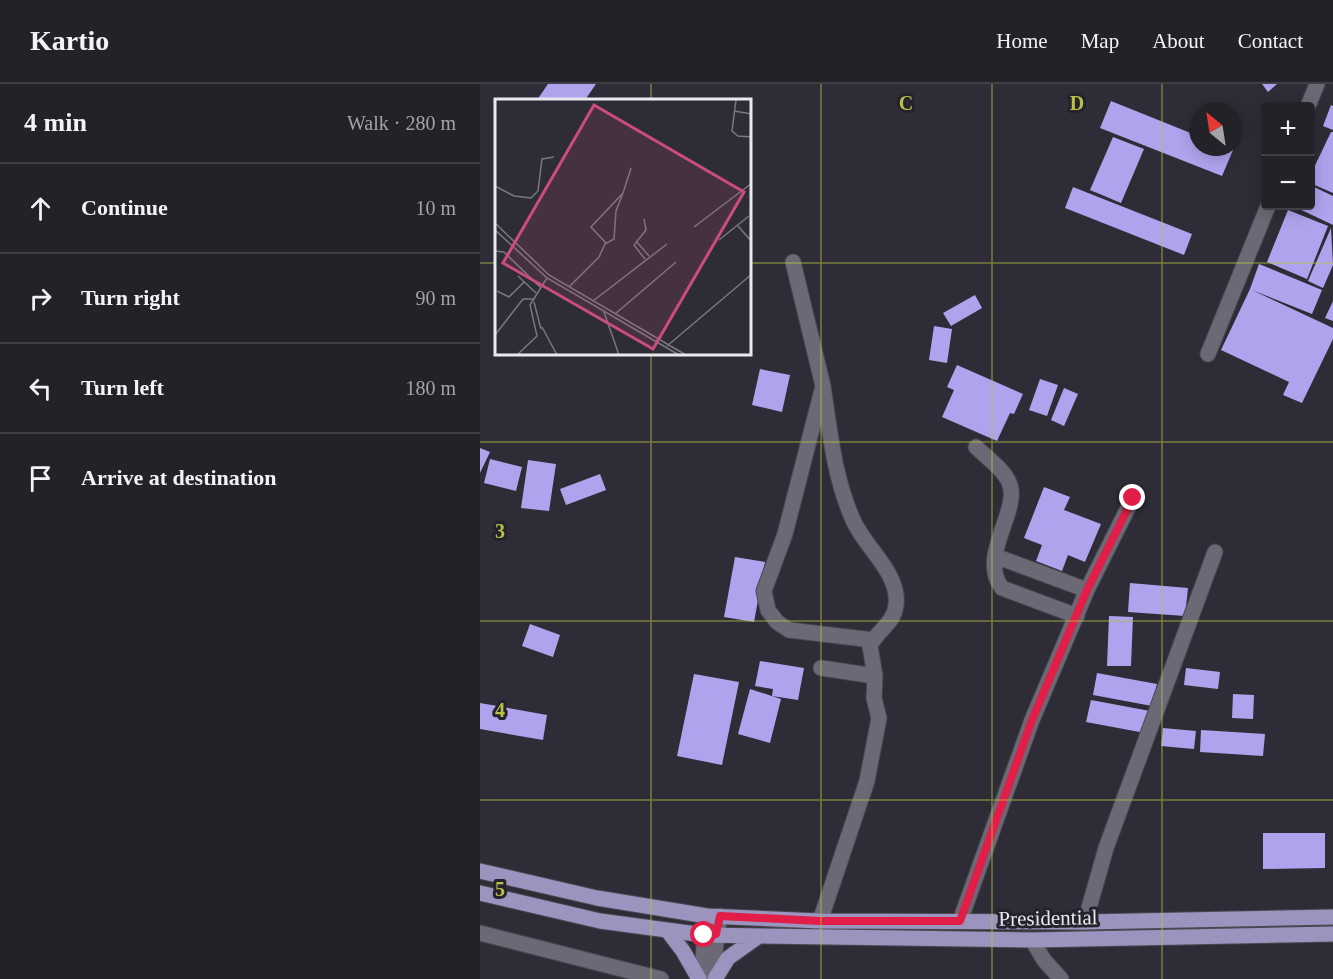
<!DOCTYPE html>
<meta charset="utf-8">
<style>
:root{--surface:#222229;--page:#2a2a31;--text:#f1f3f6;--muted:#a2a4a8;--line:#3f3f46}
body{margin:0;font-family:"Times New Roman",serif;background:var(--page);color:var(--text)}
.controls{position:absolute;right:18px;top:18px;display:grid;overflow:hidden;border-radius:6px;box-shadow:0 3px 15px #0003}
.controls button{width:54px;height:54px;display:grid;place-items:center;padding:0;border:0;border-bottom:2px solid var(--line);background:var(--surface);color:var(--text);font:30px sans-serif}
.compass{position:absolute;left:709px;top:18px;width:54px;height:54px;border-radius:50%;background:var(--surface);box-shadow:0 3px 15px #0003;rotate:330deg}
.stop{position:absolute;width:18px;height:18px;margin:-14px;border:4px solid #e11d48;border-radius:50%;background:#fff}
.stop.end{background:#e11d48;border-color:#fff;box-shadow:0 2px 6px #0008}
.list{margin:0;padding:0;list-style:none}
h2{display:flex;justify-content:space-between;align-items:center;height:78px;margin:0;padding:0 24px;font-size:26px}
h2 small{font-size:20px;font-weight:400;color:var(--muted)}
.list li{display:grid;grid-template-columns:39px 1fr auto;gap:18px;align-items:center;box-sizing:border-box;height:90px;padding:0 24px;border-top:2px solid var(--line)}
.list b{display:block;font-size:22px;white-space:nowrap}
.list em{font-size:20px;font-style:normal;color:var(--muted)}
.icon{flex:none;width:33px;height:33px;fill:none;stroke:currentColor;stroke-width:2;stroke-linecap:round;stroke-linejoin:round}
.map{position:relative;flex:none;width:853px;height:895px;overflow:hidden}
header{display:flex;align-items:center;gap:36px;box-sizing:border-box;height:84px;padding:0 30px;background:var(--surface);border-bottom:2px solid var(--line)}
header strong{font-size:28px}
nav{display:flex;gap:33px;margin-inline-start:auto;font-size:21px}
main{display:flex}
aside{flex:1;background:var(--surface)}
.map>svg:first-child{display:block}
.building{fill:#b0a3ed}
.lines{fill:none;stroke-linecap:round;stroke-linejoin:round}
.minor-casing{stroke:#494851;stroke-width:17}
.major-casing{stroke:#494851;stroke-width:17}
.minor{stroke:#6b6975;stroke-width:15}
.major{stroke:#9a94be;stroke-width:15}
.route{stroke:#e11d48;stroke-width:8}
.grid{fill:none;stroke:#bac045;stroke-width:1.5;stroke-opacity:0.55}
.labels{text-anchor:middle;stroke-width:6;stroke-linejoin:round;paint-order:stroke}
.street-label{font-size:21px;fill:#eae9f0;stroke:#24232d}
.inset-road{fill:none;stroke:#797881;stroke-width:1.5}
.view{fill:#cc4c80;fill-opacity:0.15;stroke:#cc4c80;stroke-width:3}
.inset-edge{fill:none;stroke:#eae9f0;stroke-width:3}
.grid-label{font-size:20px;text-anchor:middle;font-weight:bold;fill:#bac045;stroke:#24232d;stroke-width:6;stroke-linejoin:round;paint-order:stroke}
</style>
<header>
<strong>Kartio</strong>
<nav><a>Home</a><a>Map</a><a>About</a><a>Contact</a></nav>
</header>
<main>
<aside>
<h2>4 min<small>Walk · 280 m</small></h2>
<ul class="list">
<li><svg class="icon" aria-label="ahead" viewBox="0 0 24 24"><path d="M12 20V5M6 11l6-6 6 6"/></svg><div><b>Continue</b></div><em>10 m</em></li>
<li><svg class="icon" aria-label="right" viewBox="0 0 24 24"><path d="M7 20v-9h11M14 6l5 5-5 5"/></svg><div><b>Turn right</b></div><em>90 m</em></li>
<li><svg class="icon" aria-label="left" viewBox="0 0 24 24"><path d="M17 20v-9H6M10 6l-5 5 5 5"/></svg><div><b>Turn left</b></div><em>180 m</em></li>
<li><svg class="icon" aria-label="arrive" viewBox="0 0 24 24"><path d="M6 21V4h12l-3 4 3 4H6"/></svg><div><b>Arrive at destination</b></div></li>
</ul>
</aside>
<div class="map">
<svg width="853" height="895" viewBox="0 0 853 895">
<rect width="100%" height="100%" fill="#2e2d37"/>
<path class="building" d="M68 0H116L105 16H57Z
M782 0H797L788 8Z
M631 17 718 52V63L753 66 742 92 620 44Z
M851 21 853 22V46L843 42Z
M851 48H853V109L830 99V92Z
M633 53 664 65 641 119 610 106Z
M830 101 853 112V141L813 122H830Z
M593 103 712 150 704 171 585 124Z
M808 126 848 142 827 195 787 178Z
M851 144 853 181 843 204 828 197Z
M779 180 842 206 832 230 772 206 853 244V255L822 319 803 311 809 298 741 266 770 205Z
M495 211 502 224 471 242 463 229Z
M853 217V237L845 234Z
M454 242 472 245 467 279 449 276Z
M477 281 543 310 534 330 530 329 517 357 462 333 474 306 467 303Z
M280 285 310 291 302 328 272 321Z
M560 295 578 301 567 332 549 326Z
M584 304 598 310 584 342 571 336Z
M0 364 10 368 0 389Z
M10 375 42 383 36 407 4 399Z
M48 376 76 380 69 427 41 424Z
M120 390 126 406 86 421 80 405Z
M564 403 590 413 584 426 621 440 605 478 588 471 582 487 556 477 562 461 544 454Z
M255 473 285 478 274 538 244 533Z
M650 499 708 504 705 532 648 528Z
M629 532 653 533 651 582H627Z
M50 540 80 551 73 573 42 562Z
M280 577 324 584 318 616 292 612 293 605 275 602Z
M706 584 740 588 738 605 704 601Z
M617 589 677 600 672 622 613 611Z
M214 590 259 598 242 681 197 672Z
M270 605 301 615 290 659 258 650Z
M753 610 774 611 773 635 752 634Z
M611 616 670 627 665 649 606 638Z
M0 619 67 631 63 656 0 645Z
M683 644 716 647 714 665 681 662Z
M721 646 785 650 783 672 720 668Z
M783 749H845V784L783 785Z"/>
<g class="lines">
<g class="minor-casing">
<path id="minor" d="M828 22 837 0
M313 178 343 302 305 450 284 507 288 526 297 538 309 546 393 556
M728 270 788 122
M496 363C507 374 525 386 530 401 539 428 498 473 522 504L597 532
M515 472 607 506
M341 584 395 592
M340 837 387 697 399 634 394 614 395 592 390 562C397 546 414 540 416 521 420 489 385 464 373 436 354 393 350 348 343 302
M480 837 552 636 607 506 653 414
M605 838 626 764 735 468
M0 849 181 895
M552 856 564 876 581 895
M221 895 227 832
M231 895 240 832"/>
</g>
<g class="major-casing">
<path id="major" d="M0 787 117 814 227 832 340 837 605 838 853 833
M0 809 120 837 224 851 552 856 853 850
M187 846 203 867 219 895
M235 895 248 874 279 852"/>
</g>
<use href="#minor" class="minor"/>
<use href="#major" class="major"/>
</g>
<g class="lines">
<path class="route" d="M224 851 236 850 240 832 340 837H480L552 636 607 506 653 414"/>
</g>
<path class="grid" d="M171 0V16M341 0V895M512 0V895M682 0V895M0 179H16M270 179H853M171 270V895M0 358H853M0 537H853M0 716H853"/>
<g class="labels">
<g class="street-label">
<text transform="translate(568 834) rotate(-1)" y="7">Presidential</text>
</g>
</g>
<g transform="translate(15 15)">
<rect width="256" height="256" fill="#2e2d37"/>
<path class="inset-road" d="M241 1 237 32 243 37 257 38M239 12 257 15M0 87 19 97 36 99 43 92 47 60 59 58M149 120 151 131 139 146 150 160M0 124 54 176 191 256M243 127 257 143M199 128 257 84M0 131 52 179 184 256M224 141 254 117M141 142 154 157M111 144 96 128 128 94 136 69M0 152 9 153 45 188M23 177 41 194M74 188 104 158 110 145 119 140 121 112 128 94M2 192 14 198 29 183M98 202 172 145M39 203 46 230M109 213 124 256M120 215 181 163M47 228 62 256M0 236 28 200H38M172 247 257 175M22 256 42 237 35 206 52 179"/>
<path class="view" d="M99 6 249 93 158 250 8 164Z"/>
<rect width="256" height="256" class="inset-edge"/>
</g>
<g class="grid-label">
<text x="426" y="26">C</text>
<text x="597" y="26">D</text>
<text x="20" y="454">3</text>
<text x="20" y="633">4</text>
<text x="20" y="812">5</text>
</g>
</svg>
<div class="controls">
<button>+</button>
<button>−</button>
</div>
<svg class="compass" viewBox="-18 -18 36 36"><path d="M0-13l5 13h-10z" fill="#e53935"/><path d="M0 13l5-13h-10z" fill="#a2a4a8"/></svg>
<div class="stop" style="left:224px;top:851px"></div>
<div class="stop end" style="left:653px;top:414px"></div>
</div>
</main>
